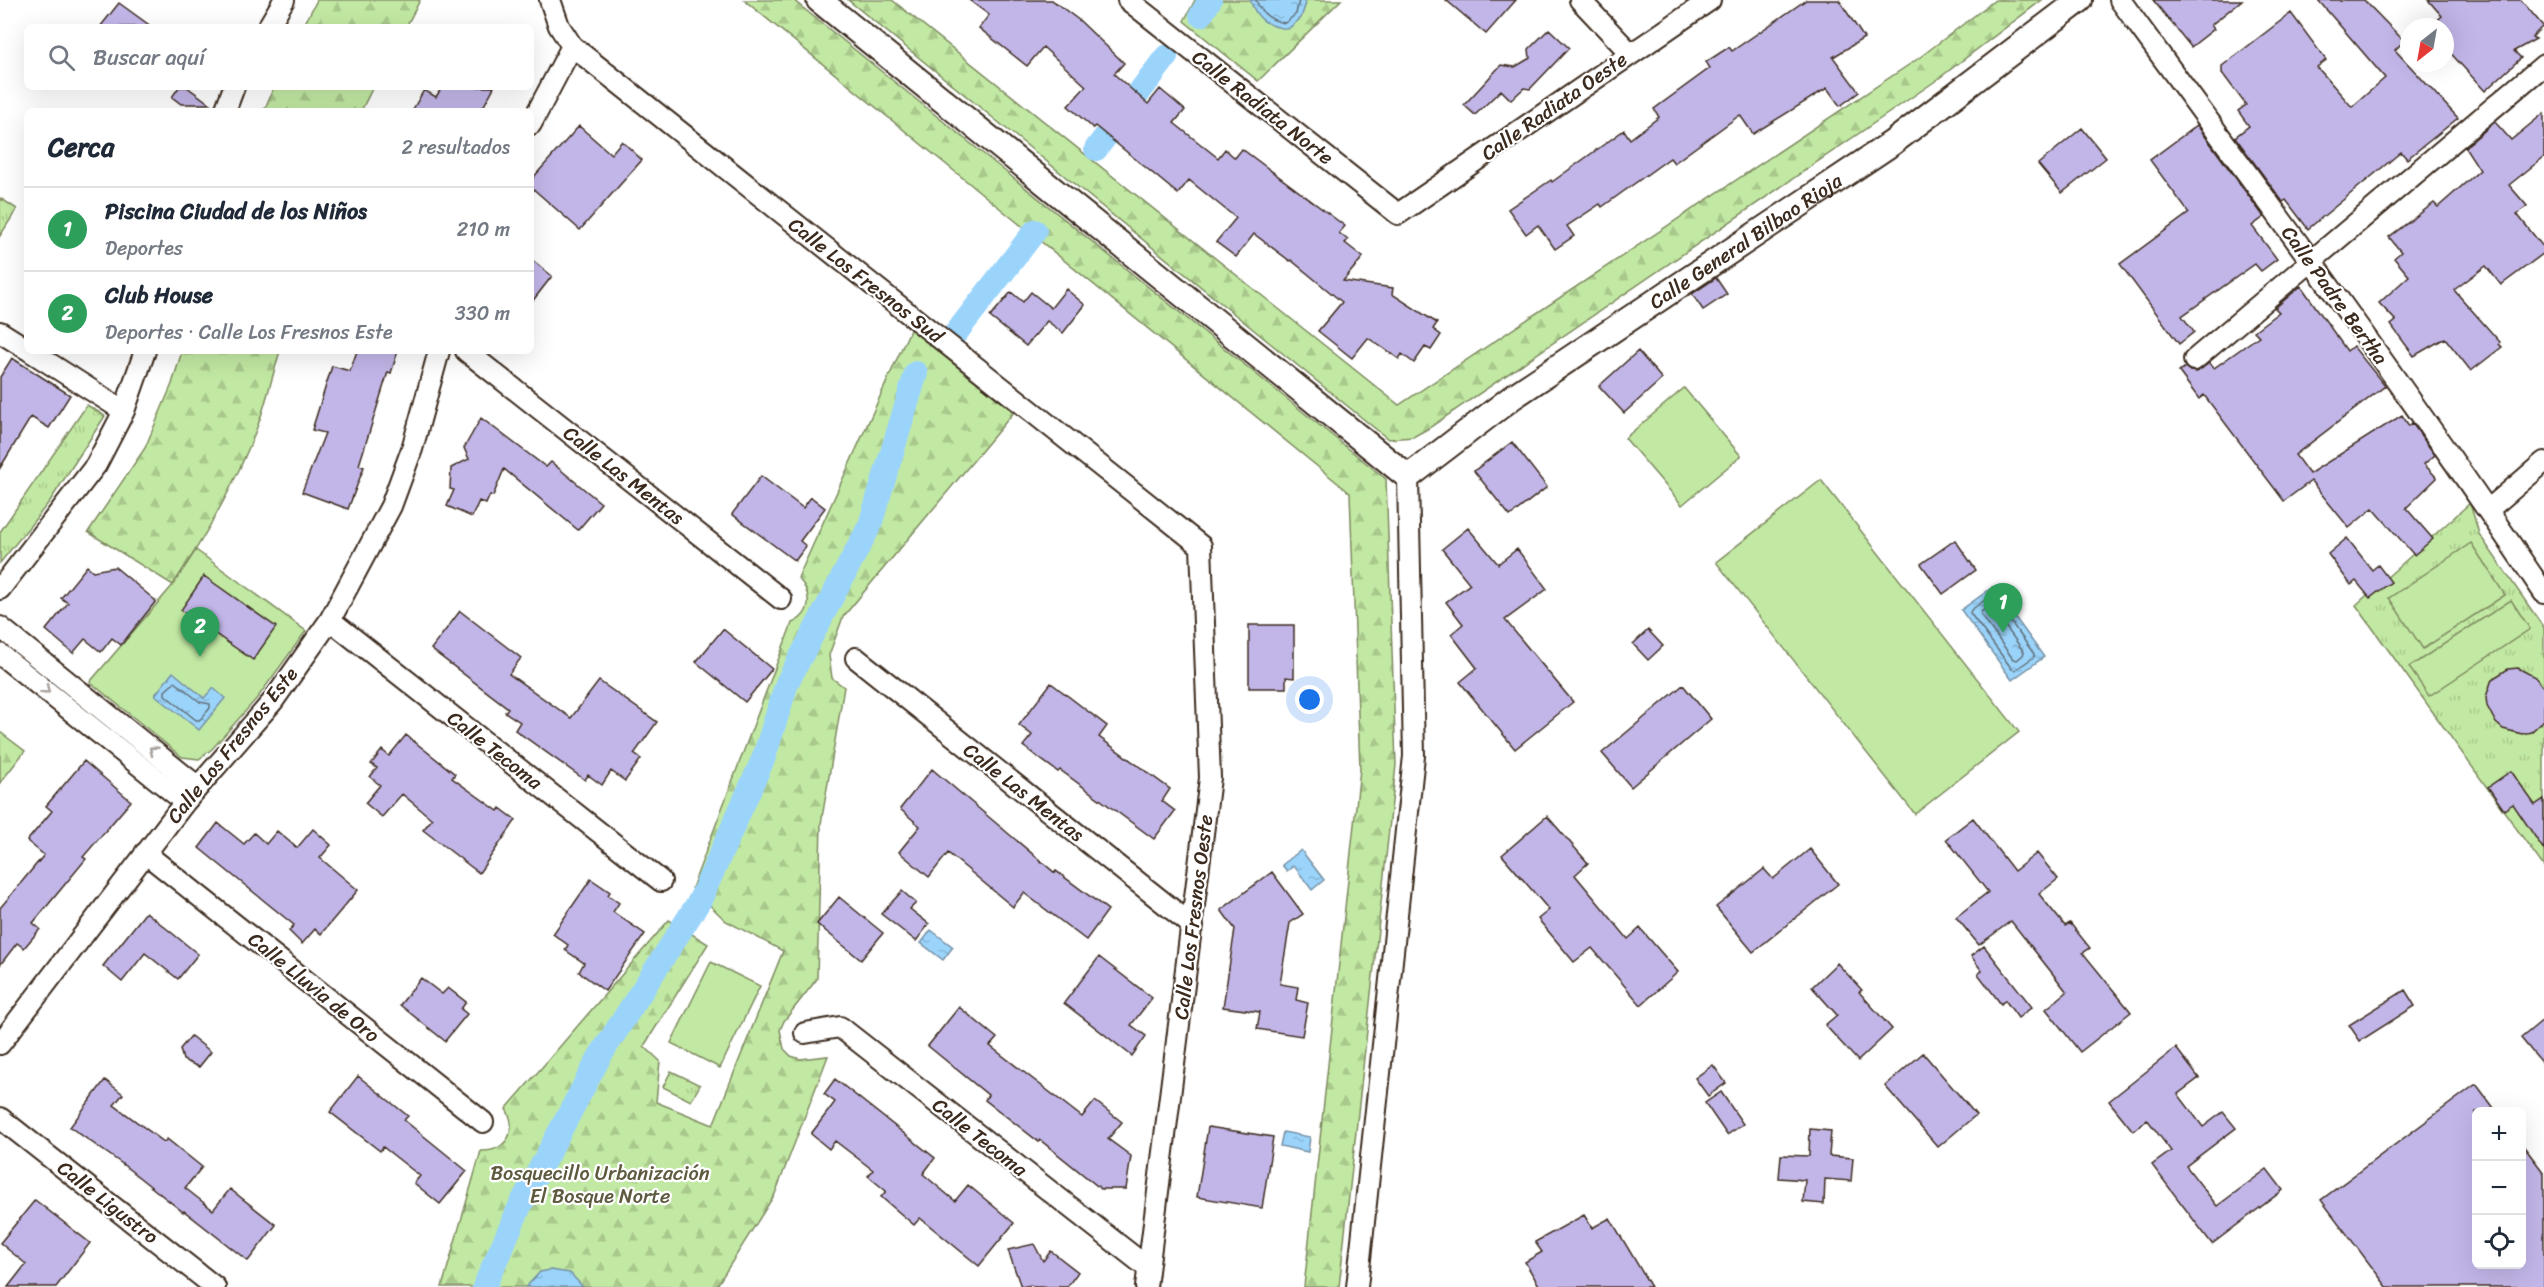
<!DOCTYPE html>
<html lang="es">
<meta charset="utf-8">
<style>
:root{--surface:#fff;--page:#f2f2f3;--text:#1f2937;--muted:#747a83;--line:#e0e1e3;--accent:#d1495b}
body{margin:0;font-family:Sriracha,sans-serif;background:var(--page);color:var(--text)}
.controls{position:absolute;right:18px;bottom:18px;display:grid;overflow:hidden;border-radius:9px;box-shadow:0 6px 24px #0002}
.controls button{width:54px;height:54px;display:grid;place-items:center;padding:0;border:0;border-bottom:2px solid var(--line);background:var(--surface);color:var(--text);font:30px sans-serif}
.compass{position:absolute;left:2400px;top:18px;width:54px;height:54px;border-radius:50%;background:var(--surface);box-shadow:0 6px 24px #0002;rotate:211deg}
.you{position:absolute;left:1310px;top:700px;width:21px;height:21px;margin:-15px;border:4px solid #fff;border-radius:50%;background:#1a73e8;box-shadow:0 0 0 9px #1a73e833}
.badge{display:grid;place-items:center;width:39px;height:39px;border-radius:50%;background:var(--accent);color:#fff;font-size:20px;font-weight:700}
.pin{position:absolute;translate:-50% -50px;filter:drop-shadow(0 2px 3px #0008)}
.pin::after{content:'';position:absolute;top:32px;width:21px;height:18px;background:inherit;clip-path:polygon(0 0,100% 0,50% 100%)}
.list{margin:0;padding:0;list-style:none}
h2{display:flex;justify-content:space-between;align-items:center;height:78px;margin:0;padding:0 24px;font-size:26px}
h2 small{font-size:20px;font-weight:400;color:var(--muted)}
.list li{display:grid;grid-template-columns:39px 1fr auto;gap:18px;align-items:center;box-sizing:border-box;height:84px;padding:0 24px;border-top:2px solid var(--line)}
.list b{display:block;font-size:22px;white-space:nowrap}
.list p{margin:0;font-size:20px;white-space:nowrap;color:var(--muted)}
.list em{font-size:20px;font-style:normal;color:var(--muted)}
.icon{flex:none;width:33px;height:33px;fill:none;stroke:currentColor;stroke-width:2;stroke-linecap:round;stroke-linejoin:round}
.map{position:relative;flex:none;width:2544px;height:1287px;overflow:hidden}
.search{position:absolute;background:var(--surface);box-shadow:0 6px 24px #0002;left:24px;top:24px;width:510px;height:66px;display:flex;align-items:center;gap:15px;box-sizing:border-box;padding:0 21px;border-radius:9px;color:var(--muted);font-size:22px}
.panel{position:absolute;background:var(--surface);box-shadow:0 6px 24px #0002;left:24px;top:108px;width:510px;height:246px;border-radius:9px}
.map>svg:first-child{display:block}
.grass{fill:url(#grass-tufts);stroke:#7e8a60;stroke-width:1.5}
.forest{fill:url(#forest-firs);stroke:#7e8a60;stroke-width:1.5}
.garden{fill:#c2e9a3;stroke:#7e8a60;stroke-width:1.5}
.water{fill:url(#water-ripples);stroke:#7590a3;stroke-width:1.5}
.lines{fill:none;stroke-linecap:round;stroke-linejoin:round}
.shore{stroke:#616e76;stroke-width:1.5}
.canal{stroke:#9bd4fb;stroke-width:24}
.building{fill:#c2b6e8;stroke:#3b2a1e;stroke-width:1.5}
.minor-casing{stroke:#3b2a1e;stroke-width:24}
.tertiary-casing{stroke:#3b2a1e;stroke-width:28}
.minor{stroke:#fff;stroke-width:20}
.tertiary{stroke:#fff;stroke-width:24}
.oneway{stroke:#a79f9a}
.labels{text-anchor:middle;stroke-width:4.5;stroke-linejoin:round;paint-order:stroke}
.street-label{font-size:20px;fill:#3b2a1e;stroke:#fff}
.park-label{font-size:20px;fill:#5d5a3f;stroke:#fff}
</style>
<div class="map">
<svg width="2544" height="1287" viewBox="0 0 2544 1287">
<defs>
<pattern id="grass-tufts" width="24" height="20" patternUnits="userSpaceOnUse" patternTransform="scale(1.5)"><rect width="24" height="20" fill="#c2e9a3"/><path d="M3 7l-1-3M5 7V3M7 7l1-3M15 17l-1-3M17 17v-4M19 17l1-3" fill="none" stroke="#a8c88c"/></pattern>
<pattern id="forest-firs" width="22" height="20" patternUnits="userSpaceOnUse" patternTransform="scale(1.5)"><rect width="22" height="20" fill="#c2e9a3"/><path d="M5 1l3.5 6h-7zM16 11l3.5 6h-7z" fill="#a8c88c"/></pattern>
<pattern id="water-ripples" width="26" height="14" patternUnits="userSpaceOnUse" patternTransform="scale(1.5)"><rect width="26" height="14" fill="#9bd4fb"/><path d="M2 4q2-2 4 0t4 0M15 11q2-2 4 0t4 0" fill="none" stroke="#86b6d7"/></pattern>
</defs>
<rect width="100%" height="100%" fill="#fff"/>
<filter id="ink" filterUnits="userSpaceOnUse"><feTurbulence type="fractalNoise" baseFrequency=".0167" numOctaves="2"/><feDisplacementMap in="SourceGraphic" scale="12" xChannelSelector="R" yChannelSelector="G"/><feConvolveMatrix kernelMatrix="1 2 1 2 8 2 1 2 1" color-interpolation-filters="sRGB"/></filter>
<g filter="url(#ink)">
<path class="grass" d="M0 198 17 209 0 236Z
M87 405 105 416 50 501 0 563V532Z
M2470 503 2479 534 2544 628V867L2356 605Z
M671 1071 700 1085 691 1101 663 1087Z"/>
<path class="forest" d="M317 0H420L406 27H303Z
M744 0H793L1386 479 1396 765 1339 1287H1304L1360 769 1350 493Z
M848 0H892L1399 405 1919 58 1995 0H2042L1934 82 1429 428 1413 437 1388 439Z
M1195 0H1341L1258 81 1184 21Z
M274 87H373L361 111H264Z
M911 328 1014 412 843 617 829 655 832 678 844 687 821 824 817 979 784 1021 780 1030 784 1049 791 1056 800 1059 828 1056 775 1194 716 1287H442L481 1151C506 1152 519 1130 506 1109L669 920 708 944 644 1046 660 1061 656 1102 713 1125 783 951 726 921 692 888 792 623C813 614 812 593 798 578Z
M182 351H280C273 374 267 399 259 422 238 480 207 534 173 585L88 532 145 448 172 384Z
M0 732 25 751 0 783Z"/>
<path class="garden" d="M1684 388 1741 456 1682 505 1625 438Z
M1821 480 2019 732 1915 814 1716 562Z
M2471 543 2505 595 2423 649 2389 598Z
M196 550 306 631 258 697 212 749 199 759 182 757 90 682 173 585Z
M2511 600 2530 629 2429 696 2409 667Z
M711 962 760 986 720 1068 671 1043Z"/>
<path class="water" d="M1250 0H1304L1306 3 1301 18 1288 29C1267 26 1257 20 1250 0Z
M1993 587 2044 657 2012 680 1961 610Z
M173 672 204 698 213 688 225 698 199 730 155 695Z
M1301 850 1324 880 1312 890 1294 866 1287 871 1282 865Z
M931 930 953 947 943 960 921 943Z
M1283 1132 1310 1137 1308 1152 1280 1146Z
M550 1270 570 1273 583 1287H526L540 1272Z"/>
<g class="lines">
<path class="shore" d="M1256 0C1261 13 1271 21 1285 23L1296 14 1299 0
M1989 597H1993L2034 654V657L2015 670 2012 669 1970 613 1971 610Z
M1988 607 1992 608 2024 652 2023 655 2017 660 2013 659 1981 615V612Z
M175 682 200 702 210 704V708L200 720H196L165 695V691Z"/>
<path class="canal" d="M1201 15 1210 0
M1096 149 1166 57
M956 333 1035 231
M484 1287 520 1206 600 1056 700 900 764 757 787 683 870 525 916 373"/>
</g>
<path class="building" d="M969 0H1052L1080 21 1124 63 1114 74 1148 104 1160 89 1185 110 1174 123 1218 158 1225 149 1235 158 1242 149 1345 226 1339 233 1348 240 1345 243 1363 257 1343 281 1393 288 1392 294 1437 323 1433 329 1441 335 1431 350 1425 347 1414 363 1402 354 1399 359 1368 338 1352 358 1318 331 1342 302 1291 260 1290 261 1254 234 1236 257 1216 242 1236 218 1189 180 1178 194 1095 126 1093 128 1068 106 1086 86 1043 47 1027 66 979 28 989 15Z
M1446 0H1516L1486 34Z
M1806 0H1839L1864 38 1833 57 1859 92 1840 106 1827 88 1753 134 1740 115 1674 163 1670 158 1602 207 1600 204 1567 226 1574 236 1555 249 1538 225 1526 234 1508 209 1551 180 1552 182 1624 130 1630 139 1659 117 1654 109 1710 68 1706 62 1729 47 1732 51Z
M2153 0H2242L2211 25 2214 29 2191 47Z
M2318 0H2364L2404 41 2395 50 2458 118 2407 159 2401 152 2308 229 2286 200 2283 202 2235 137 2249 126 2238 111 2246 105 2222 73V66L2291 13 2326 60 2317 67 2352 107 2385 78Z
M2428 0H2521L2543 26 2532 37 2536 39 2514 51 2521 58 2485 91 2445 47V27H2430L2442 16Z
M119 3 152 27H100Z
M1549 29 1569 48 1530 89 1524 88 1511 100 1501 90 1475 115 1464 105 1501 65 1515 67 1530 58 1529 49Z
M179 87H187L210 104H181L172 97Z
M442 87H494L481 111H412L424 90 436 97Z
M2544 113V157L2509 185 2527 206 2517 214 2544 248V253L2501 285 2486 266 2454 290 2500 342 2499 344 2502 347 2471 371 2445 338 2414 356 2391 325 2396 321 2379 303 2409 276 2394 258 2401 252 2389 237 2434 203 2438 207 2480 170 2465 147 2495 122 2511 140Z
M2197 125 2264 217 2252 226 2277 259 2261 271 2255 264 2182 316 2194 332 2179 344 2120 264 2189 213 2150 160Z
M579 126 611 154 622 141 642 160 580 230 531 187V180Z
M2082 128 2106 158 2062 193 2038 164Z
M531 259 552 276 531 303Z
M1716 278 1727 294 1703 310 1692 294Z
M2301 286 2347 351 2353 346 2385 386 2295 455 2309 474 2402 415 2409 426 2412 423 2435 455 2424 464 2437 478 2406 508 2433 539 2414 555 2373 508 2349 528 2311 481 2284 501 2204 395 2199 399 2179 372 2185 367 2190 371 2197 372 2209 363 2214 368 2259 336 2254 331 2279 312 2275 308Z
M1066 289 1085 305 1063 333 1047 321 1026 346 990 317 1011 292 1023 302 1031 292 1051 308Z
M357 351H398L391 373 388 372 359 465 364 467 348 509 302 492 325 433 312 430 332 366 350 371Z
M1638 351 1662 379 1624 413 1599 386Z
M12 358 70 395 49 428 31 417 0 468V377Z
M481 418 546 467 551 462 601 503 578 530 504 469 493 496 490 495 486 504 479 501 472 517 447 506 454 490 450 489 451 468 469 459 464 448Z
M1512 442 1547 487 1510 516 1474 471Z
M761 476 803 508 811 497 825 508 800 541 806 546 795 561 732 514Z
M1468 528 1498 564 1517 549 1547 589 1505 620 1573 702 1515 749 1460 682 1477 668 1451 634 1463 624 1446 602 1470 584 1442 549Z
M2347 538 2372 570 2378 565 2391 582 2370 598 2356 581 2351 585 2328 554Z
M1955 540 1976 570 1943 594 1921 564Z
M87 566 93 571 115 567 156 601 121 645 112 638 101 652 85 639 73 653 46 630 68 603 61 598Z
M204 576 276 627 253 660 181 610Z
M460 611 521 658 509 674 571 718 599 681 657 722 634 754 641 759 625 781 611 771 602 785 588 775 585 780 515 730 520 722 505 712 508 708 431 649Z
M1249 625H1294V678L1286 677V688H1249Z
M723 629 772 669 745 702 696 662Z
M1648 630 1663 646 1648 660 1633 644Z
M2518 668 2535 677 2544 688V720L2531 732 2522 734 2503 729 2496 723 2487 706 2486 697 2492 679 2508 669Z
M1051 683 1107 726 1099 737 1170 789 1162 801 1175 811 1154 839 1060 770 1058 772 1023 746 1032 735 1019 725Z
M1683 685 1711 719 1631 787 1602 753Z
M406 735 455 774 452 778 498 811 500 808 516 820 479 873 423 830 432 819 402 794 382 817 365 803 380 785 370 777 377 768 371 764 382 750 389 756Z
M84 761 131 801 83 857 86 859 33 923 40 929 24 948 17 943 0 965V908L44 855 27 841 52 811 46 806Z
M932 769 1055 873 1056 871 1108 910 1086 940 1024 893 1013 907 948 853 929 877 899 852 920 826 900 809Z
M2511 771 2535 805 2544 799V850L2513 804 2504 810 2488 787Z
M1547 816 1588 863 1575 875 1628 939 1640 928 1678 972 1641 1005 1592 948 1574 962 1538 919 1549 910 1502 855Z
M1973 818 2014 871 2037 853 2058 879 2039 894 2065 926 2070 923 2090 948 2083 953 2131 1012 2080 1052 2046 1009 2067 992 2011 921 1979 945 1956 917 1988 892 1946 839Z
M218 823 244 844 254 833 266 844 277 831 297 848 313 829 331 845 320 858 358 890 321 934 315 929 302 944 289 931 294 925 199 848Z
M1810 849 1838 884 1753 952 1716 907 1764 869 1773 879Z
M1272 872 1303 914 1290 923 1280 984 1298 987 1296 1000 1308 1003 1302 1036 1257 1029 1260 1012 1223 1007 1235 929 1221 910Z
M591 879 610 892 608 895 619 903 613 912 645 934 605 991 579 972 584 963 565 950 568 945 553 934Z
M902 891 916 903 910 909 929 924 916 941 881 914Z
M839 897 883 933 861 960 817 924Z
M146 912 198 954 178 979 145 953 122 982 103 966Z
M1984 946 2032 1007 2018 1018 2005 1000 2001 1004 1978 974 1982 971 1971 956Z
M1099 957 1152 998 1131 1025 1146 1036 1132 1056 1064 1003Z
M1837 963 1862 990 1859 992 1892 1029 1858 1061 1825 1025 1837 1015 1812 987Z
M421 978 442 994 448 988 466 1002 461 1009 467 1014 445 1041 400 1005Z
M2405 990 2415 1006 2360 1041 2349 1025Z
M959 1007 997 1038 990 1046 1082 1117 1095 1101 1122 1122 1108 1139 1131 1156 1126 1189H1101L1040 1140 1039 1142 985 1100 988 1095 928 1046Z
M2544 1019V1066L2521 1038Z
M191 1036 211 1052 199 1067 183 1060 180 1049Z
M2176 1048 2199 1078 2178 1094 2203 1127 2223 1112 2236 1128 2186 1166 2217 1206 2267 1169 2283 1190 2212 1244 2152 1165 2171 1151 2147 1119 2133 1131 2109 1101Z
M1923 1053 1976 1115 1938 1147 1885 1086Z
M1713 1065 1726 1083 1708 1096 1695 1078Z
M358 1076 408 1116 404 1120 467 1171 440 1204 414 1183 420 1176 383 1147 380 1151 330 1112Z
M835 1079 935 1158 923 1174 955 1201 968 1185 1014 1223 979 1266 920 1218 914 1225 881 1197 886 1191 868 1176 873 1170 835 1141 829 1149 811 1134 835 1102 824 1094Z
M105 1080 123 1094 114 1105 164 1142 167 1139 202 1167 185 1188 213 1210 230 1189 276 1225 248 1261 184 1211 183 1212 121 1163 70 1127Z
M2476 1084 2497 1112H2476V1264H2522V1144L2544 1173V1287H2387L2321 1200Z
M1721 1092 1743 1124 1727 1135 1705 1103Z
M1208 1127 1273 1137 1262 1208 1197 1197Z
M1810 1129 1831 1131 1829 1156 1853 1158 1851 1181 1825 1179 1824 1204 1803 1202 1805 1180 1779 1178 1781 1155 1809 1156Z
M35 1200 90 1243 56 1287H8L26 1264 0 1243Z
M1584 1215 1592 1228 1610 1218 1651 1287H1540L1525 1262 1542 1252 1535 1242Z
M1034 1244 1043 1261 1051 1251 1078 1272 1067 1287H1034L1031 1285 1021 1287 1008 1250Z"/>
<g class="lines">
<g class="minor-casing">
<path id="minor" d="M550 0 559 26 572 46 1201 546 1210 778 1146 1287
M1128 0 1398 214 1710 0
M1580 0 1630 53
M2120 0C2264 196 2408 391 2544 593
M268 27 284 0
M225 111 234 87
M531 124 572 46
M0 332 27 349
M30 351 124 411
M466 351 781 599
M2194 360 2544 65
M2488 510 2544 462
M0 589 96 465 124 411 145 351
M330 620 661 881
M0 627 198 787
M0 654 185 802
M856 658 1193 926
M145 853 483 1122
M805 1033 840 1027 1148 1268
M0 1044 185 802 273 701 330 620 391 506 412 449 439 351
M0 1118 215 1287
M1357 1287 1414 756 1408 477"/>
</g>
<g class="tertiary-casing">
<g id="tertiary">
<path id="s1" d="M819 0 1408 477 1514 396 1892 143 2080 0"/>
</g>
</g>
<use href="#minor" class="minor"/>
<use href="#tertiary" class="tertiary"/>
</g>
<defs><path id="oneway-chevron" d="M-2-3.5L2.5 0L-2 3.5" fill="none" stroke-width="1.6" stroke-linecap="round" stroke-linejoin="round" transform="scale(1.5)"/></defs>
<g class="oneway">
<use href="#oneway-chevron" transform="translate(46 690) rotate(39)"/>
<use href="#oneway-chevron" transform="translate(153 750) rotate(-141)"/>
</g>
</g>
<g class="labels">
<g class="street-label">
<text transform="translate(1554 106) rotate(-35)" y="7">Calle Radiata Oeste</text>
<text transform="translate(1263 107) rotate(38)" y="7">Calle Radiata Norte</text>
<text dy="7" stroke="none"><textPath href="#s1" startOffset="1170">Calle General Bilbao Rioja</textPath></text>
<text transform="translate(866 280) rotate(38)" y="7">Calle Los Fresnos Sud</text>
<text transform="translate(2335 295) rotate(54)" y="7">Calle Padre Bertha</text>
<text transform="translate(624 475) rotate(38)" y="7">Calle Las Mentas</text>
<text transform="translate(232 745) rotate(-51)" y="7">Calle Los Fresnos Este</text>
<text transform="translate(495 750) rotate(38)" y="7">Calle Tecoma</text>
<text transform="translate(1024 792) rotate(38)" y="7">Calle Las Mentas</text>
<text transform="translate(1193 917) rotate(-83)" y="7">Calle Los Fresnos Oeste</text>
<text transform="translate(314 987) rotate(39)" y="7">Calle Lluvia de Oro</text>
<text transform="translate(980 1137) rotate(38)" y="7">Calle Tecoma</text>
<text transform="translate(108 1202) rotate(38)" y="7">Calle Ligustro</text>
</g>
<g class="park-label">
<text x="600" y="1180">Bosquecillo Urbanización<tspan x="600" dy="23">El Bosque Norte</tspan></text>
</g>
</g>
</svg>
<div class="controls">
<button>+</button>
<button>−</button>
<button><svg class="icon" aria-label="locate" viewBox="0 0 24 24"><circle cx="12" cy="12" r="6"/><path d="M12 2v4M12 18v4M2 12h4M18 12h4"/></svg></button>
</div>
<svg class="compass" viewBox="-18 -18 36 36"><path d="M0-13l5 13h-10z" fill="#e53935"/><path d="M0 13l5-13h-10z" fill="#747a83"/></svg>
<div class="you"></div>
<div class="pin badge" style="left:2003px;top:633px;background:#2e9e5b">1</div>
<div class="pin badge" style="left:200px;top:657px;background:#2e9e5b">2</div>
<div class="search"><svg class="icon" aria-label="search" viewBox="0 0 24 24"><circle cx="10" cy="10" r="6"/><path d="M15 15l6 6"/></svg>Buscar aquí</div>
<section class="panel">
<h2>Cerca<small>2 resultados</small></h2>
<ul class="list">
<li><span class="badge" style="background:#2e9e5b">1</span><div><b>Piscina Ciudad de los Niños</b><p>Deportes</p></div><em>210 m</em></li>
<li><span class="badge" style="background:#2e9e5b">2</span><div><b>Club House</b><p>Deportes · Calle Los Fresnos Este</p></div><em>330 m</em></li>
</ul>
</section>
</div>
